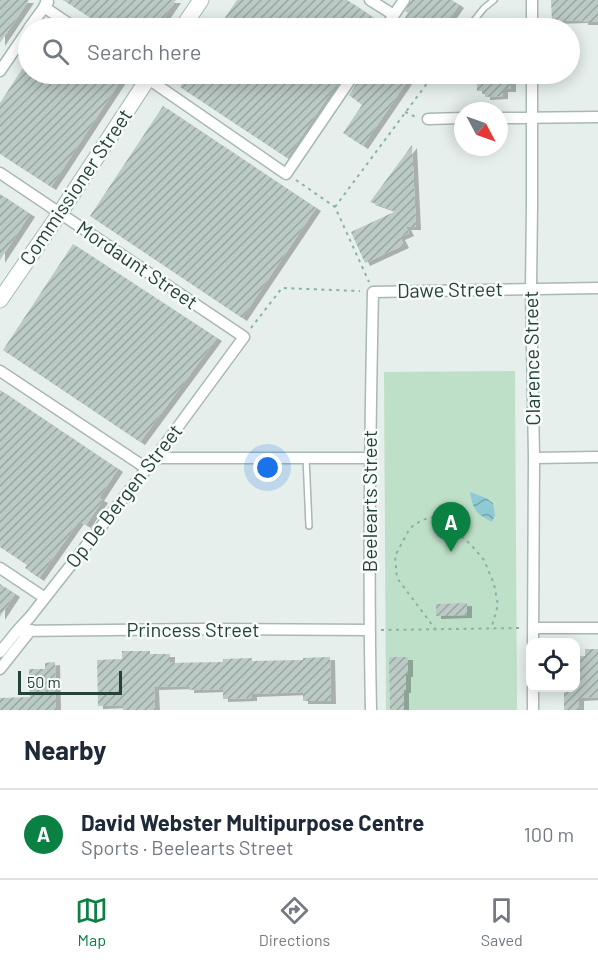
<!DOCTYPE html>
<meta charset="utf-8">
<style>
:root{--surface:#fff;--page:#f6f6f7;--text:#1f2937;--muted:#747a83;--line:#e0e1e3;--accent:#0b8043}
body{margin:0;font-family:Barlow,sans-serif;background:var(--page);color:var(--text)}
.controls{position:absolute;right:18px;bottom:18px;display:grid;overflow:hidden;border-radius:12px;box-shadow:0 3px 15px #0003}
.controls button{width:54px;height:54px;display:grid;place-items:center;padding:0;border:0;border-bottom:2px solid var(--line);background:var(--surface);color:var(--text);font:30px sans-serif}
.compass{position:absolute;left:454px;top:102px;width:54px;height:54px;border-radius:50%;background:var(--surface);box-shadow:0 3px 15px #0003;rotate:131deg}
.scale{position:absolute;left:18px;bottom:15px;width:104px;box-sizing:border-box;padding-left:6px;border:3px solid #24423a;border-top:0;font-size:16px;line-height:21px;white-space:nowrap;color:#24423a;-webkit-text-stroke:4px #f7fbf9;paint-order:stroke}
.you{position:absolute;left:268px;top:468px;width:21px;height:21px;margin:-15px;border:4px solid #fff;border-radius:50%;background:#1a73e8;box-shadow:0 0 0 9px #1a73e833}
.badge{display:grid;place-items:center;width:39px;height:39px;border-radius:50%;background:var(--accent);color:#fff;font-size:20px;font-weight:700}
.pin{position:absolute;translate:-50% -50px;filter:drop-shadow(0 2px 3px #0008)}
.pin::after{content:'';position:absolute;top:32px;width:21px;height:18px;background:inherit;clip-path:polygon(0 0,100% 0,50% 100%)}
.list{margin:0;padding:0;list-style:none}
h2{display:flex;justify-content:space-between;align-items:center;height:78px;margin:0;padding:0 24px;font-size:26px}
h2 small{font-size:20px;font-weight:400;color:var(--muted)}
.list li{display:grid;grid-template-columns:39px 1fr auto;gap:18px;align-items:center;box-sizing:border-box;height:90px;padding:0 24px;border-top:2px solid var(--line)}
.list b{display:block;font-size:22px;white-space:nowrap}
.list p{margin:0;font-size:20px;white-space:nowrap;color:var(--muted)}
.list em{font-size:20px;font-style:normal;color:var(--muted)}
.icon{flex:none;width:33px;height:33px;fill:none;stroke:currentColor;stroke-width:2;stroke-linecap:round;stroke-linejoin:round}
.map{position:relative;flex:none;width:598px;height:710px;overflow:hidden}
.search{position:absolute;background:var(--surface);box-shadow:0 3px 15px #0003;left:18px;right:18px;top:18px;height:66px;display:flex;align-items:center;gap:15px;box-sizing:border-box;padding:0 21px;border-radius:33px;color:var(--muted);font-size:22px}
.sheet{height:168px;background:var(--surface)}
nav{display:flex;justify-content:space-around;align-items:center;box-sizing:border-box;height:84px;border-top:2px solid var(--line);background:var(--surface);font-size:16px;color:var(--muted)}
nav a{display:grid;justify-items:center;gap:3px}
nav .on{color:var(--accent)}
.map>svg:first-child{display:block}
.green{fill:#bfe0c8}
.water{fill:url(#water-waves)}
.building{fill:url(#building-hatch);filter:url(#shadow)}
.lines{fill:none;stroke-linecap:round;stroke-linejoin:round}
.lane-casing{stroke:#a8b8b2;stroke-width:8}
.street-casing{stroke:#a8b8b2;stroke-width:13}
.secondary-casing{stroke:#a4bbb3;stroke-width:17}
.path{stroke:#86b3a5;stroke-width:2;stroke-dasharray:3 4.5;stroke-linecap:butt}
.lane{stroke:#fff;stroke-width:5}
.street{stroke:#fff;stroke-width:10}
.secondary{stroke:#fff;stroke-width:15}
.labels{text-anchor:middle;stroke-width:5;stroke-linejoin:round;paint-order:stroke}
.street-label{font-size:20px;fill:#24423a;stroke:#f7fbf9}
</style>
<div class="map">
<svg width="598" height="710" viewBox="0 0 598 710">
<defs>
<pattern id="water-waves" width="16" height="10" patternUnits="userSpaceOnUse" patternTransform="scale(1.5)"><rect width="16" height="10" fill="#8ec9d4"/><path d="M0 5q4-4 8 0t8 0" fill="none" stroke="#74a5ad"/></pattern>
<pattern id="building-hatch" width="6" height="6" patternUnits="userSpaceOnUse" patternTransform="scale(1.5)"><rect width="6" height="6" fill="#bbcac4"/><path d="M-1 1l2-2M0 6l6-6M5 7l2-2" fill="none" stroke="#98a6a0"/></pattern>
<filter id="shadow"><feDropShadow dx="5" dy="3" stdDeviation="0" flood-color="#0004"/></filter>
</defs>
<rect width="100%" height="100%" fill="#e6efeb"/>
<path class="green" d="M515 371 517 710H386L384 372Z"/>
<path class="water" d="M470 492 486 498 493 503 495 515 492 522C476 514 473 510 470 492Z"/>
<path class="building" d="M0 0H29L0 43Z
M63 0H176L157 28H106Z
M237 0H347L380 22 378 28H218Z
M411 0H452L459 5 443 28H398L408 13 405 11Z
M551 0H598V22H583V20L552 21Z
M28 60V74H125L51 187 0 154V103Z
M188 74H345L336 87 335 86 287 158 180 87Z
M361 74H412L363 146 343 133 362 105 349 95 360 78Z
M477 74H511V89H503V96L485 97V91H477Z
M163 106 316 208 242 318 90 216Z
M412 145 416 227H406L409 233 400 237 404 245 365 263 351 232 396 211 370 202Z
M0 194 30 214 0 260Z
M73 244 217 338 140 442 3 350Z
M0 390 118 469 99 498 103 500 86 525 79 521 39 578 25 568 27 565 0 547Z
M0 584 15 594 0 617Z
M467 603V615L436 616V604Z
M585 649H598V697L579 698V710H564V687H576V656H585Z
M122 651H150V654H170V663L223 662V659L252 658V661L303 660V658L330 657 331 701H303V692L252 694V698L223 699V689L189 690V686L154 687 155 710H123V705L98 706 97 660 122 659Z
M389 657H408V674H406V690H404V710H390Z
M55 662 56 710H0V698L30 697 29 669H45V663Z"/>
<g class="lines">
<g class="lane-casing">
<path id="lane" d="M468 28 484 8 494 0
M306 457 309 526"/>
</g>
<g class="street-casing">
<path id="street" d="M46 0 47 1 44 7 75 28
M370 0 394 15
M532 0V28
M29 28 48 2
M385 28 404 0
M0 71 28 30
M141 74 286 174 354 74
M532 74V204L531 288 534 458 533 642
M499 118 598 117
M428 119 463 118
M0 173 244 337 155 458 30 617 17 631 0 652
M0 371 146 468
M155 458H370
M534 458 598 457
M0 568 45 598
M533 628H598
M17 631 202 629 369 630
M0 669 31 630
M371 710C368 570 370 431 373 292L598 288
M533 710V688"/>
</g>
<g class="secondary-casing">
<path id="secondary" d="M182 28 201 0
M0 300 60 213 151 74"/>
</g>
<path class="path" d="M405 112 416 117
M296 180 335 207 369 282
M335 207 434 74
M251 328 282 288 360 291
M381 630 522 628
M436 630 397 578 395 556 410 528 422 520 434 517 446 521 472 546 484 560 494 584 498 605 491 629"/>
<use href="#lane" class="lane"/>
<use href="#street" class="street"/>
<use href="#secondary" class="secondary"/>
</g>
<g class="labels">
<g class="street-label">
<text transform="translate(76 187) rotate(-56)" y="7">Commissioner Street</text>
<text transform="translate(137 265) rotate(34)" y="7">Mordaunt Street</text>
<text transform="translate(450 290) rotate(-1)" y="7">Dawe Street</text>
<text transform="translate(532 358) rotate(-91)" y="7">Clarence Street</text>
<text transform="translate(124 496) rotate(-52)" y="7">Op De Bergen Street</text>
<text transform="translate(370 501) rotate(-90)" y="7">Beelearts Street</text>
<text x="193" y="637">Princess Street</text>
</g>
</g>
</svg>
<div class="controls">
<button><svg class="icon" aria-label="locate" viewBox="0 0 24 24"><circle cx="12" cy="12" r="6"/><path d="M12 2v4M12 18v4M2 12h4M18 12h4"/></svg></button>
</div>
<svg class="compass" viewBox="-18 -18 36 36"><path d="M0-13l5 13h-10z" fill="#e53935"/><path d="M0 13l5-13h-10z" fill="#747a83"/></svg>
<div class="scale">50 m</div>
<div class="you"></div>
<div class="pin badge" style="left:451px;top:552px">A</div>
<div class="search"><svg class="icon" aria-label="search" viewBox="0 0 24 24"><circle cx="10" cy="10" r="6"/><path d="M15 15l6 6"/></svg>Search here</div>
</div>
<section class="sheet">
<h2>Nearby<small></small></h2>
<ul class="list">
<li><span class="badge">A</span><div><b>David Webster Multipurpose Centre</b><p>Sports · Beelearts Street</p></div><em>100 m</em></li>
</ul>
</section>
<nav>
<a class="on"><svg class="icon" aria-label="map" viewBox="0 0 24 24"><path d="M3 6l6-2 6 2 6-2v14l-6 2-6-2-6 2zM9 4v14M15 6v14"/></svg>Map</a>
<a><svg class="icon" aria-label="directions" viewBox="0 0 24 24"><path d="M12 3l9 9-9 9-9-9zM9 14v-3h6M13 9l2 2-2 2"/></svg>Directions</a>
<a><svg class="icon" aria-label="saved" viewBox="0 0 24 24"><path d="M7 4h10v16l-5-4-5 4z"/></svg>Saved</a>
</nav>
